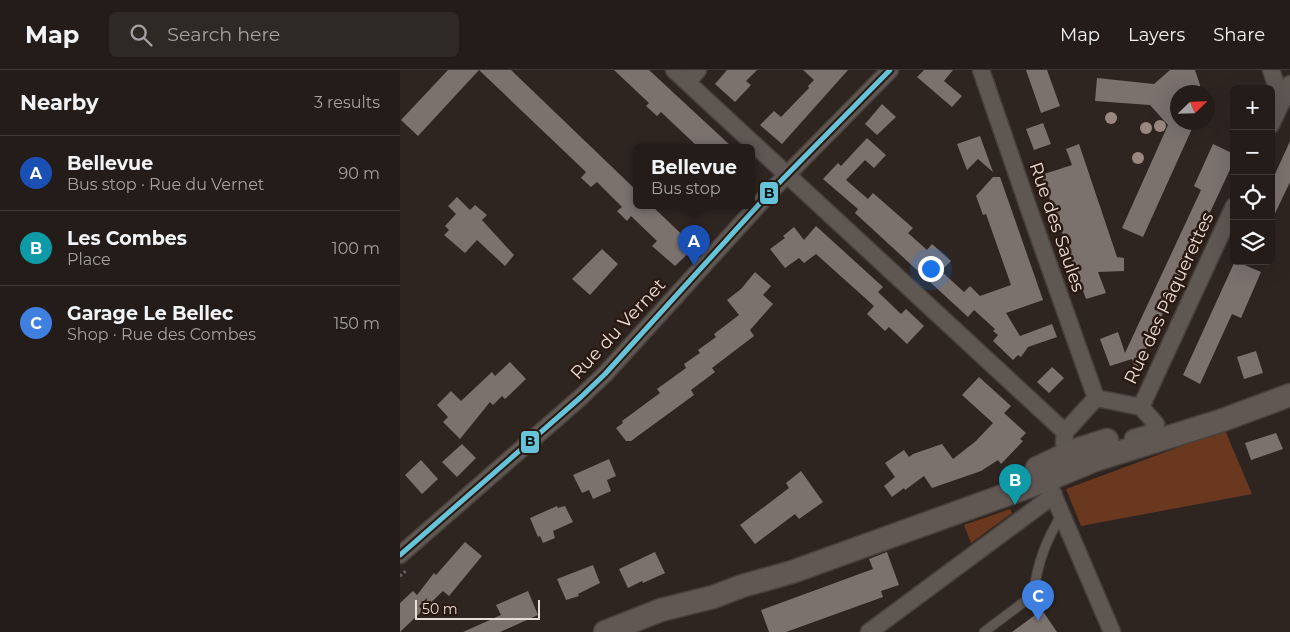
<!DOCTYPE html>
<meta charset="utf-8">
<style>
:root{--surface:#231c18;--page:#2f2925;--text:#f1f3f6;--muted:#a3a1a2;--line:#403a37;--accent:#a89c97}
body{margin:0;font-family:Montserrat,sans-serif;background:var(--page);color:var(--text)}
.controls{position:absolute;right:15px;top:15px;display:grid;overflow:hidden;border-radius:8px;box-shadow:0 5px 20px #0002}
.controls button{width:45px;height:45px;display:grid;place-items:center;padding:0;border:0;border-bottom:1px solid var(--line);background:var(--surface);color:var(--text);font:25px sans-serif}
.compass{position:absolute;left:770px;top:15px;width:45px;height:45px;border-radius:50%;background:var(--surface);box-shadow:0 5px 20px #0002;rotate:67deg}
.scale{position:absolute;left:15px;bottom:12px;width:125px;box-sizing:border-box;padding-left:5px;border:2px solid #e9dcd7;border-top:0;font-size:14px;line-height:18px;white-space:nowrap;color:#e9dcd7;-webkit-text-stroke:4px #2a1911;paint-order:stroke}
.you{position:absolute;left:530px;top:198px;width:18px;height:18px;margin:-12px;border:4px solid #fff;border-radius:50%;background:#1a73e8;box-shadow:0 0 0 8px #1a73e833}
.badge{display:grid;place-items:center;width:32px;height:32px;border-radius:50%;background:var(--accent);color:#fff;font-size:16px;font-weight:700}
.pin{position:absolute;translate:-50% -41px;filter:drop-shadow(0 1px 2px #0008)}
.pin::after{content:'';position:absolute;top:26px;width:18px;height:15px;background:inherit;clip-path:polygon(0 0,100% 0,50% 100%)}
.popup{position:absolute;left:233px;top:74px;width:122px;height:65px;box-sizing:border-box;display:grid;place-content:center;border-radius:8px;background:var(--surface);filter:drop-shadow(0 1px 4px #0005);font-size:16px;white-space:nowrap;color:var(--muted)}
.popup b{font-size:19px;color:var(--text)}
.popup::after{content:'';position:absolute;left:50%;top:100%;margin-left:-10px;border:10px solid transparent;border-top-color:var(--surface)}
.list{margin:0;padding:0;list-style:none}
h2{display:flex;justify-content:space-between;align-items:center;height:65px;margin:0;padding:0 20px;font-size:21px}
h2 small{font-size:16px;font-weight:400;color:var(--muted)}
.list li{display:grid;grid-template-columns:32px 1fr auto;gap:15px;align-items:center;box-sizing:border-box;height:75px;padding:0 20px;border-top:1px solid var(--line)}
.list b{display:block;font-size:19px;white-space:nowrap}
.list p{margin:0;font-size:16px;white-space:nowrap;color:var(--muted)}
.list em{font-size:16px;font-style:normal;color:var(--muted)}
.icon{flex:none;width:28px;height:28px;fill:none;stroke:currentColor;stroke-width:2;stroke-linecap:round;stroke-linejoin:round}
.map{position:relative;flex:none;width:890px;height:562px;overflow:hidden}
header{display:flex;align-items:center;gap:30px;box-sizing:border-box;height:70px;padding:0 25px;background:var(--surface);border-bottom:1px solid var(--line)}
header strong{font-size:24px}
nav{display:flex;gap:28px;margin-inline-start:auto;font-size:18px}
.search{width:350px;height:45px;background:var(--page);display:flex;align-items:center;gap:12px;box-sizing:border-box;padding:0 18px;border-radius:8px;color:var(--muted);font-size:19px}
main{display:flex}
aside{flex:1;background:var(--surface)}
.map>svg:first-child{display:block}
.green{fill:#6a381e}
.building{fill:#7b726e}
.lines{fill:none;stroke-linecap:round;stroke-linejoin:round}
.service-casing{stroke:#49403c;stroke-width:11}
.minor-casing{stroke:#49403c;stroke-width:19}
.secondary-casing{stroke:#49403c;stroke-width:25}
.path{stroke:#68615e;stroke-width:3;stroke-dasharray:2.5 2.5;stroke-linecap:butt}
.service{stroke:#5e5752;stroke-width:9}
.minor{stroke:#5e5752;stroke-width:16}
.secondary{stroke:#615853;stroke-width:22}
.bus-1-casing{stroke:#2a1911;stroke-width:9}
.bus-1{stroke:#66c4da;stroke-width:5}
.tree{fill:#998880}
.labels{text-anchor:middle;stroke-width:5;stroke-linejoin:round;paint-order:stroke}
.street-label{font-size:18px;fill:#e9dcd7;stroke:#2a1911}
.line-badge{stroke:#2a1911;stroke-width:2}
.pale-badge-label{font-size:14px;text-anchor:middle;font-weight:bold;fill:#111}
</style>
<header>
<strong>Map</strong>
<div class="search"><svg class="icon" aria-label="search" viewBox="0 0 24 24"><circle cx="10" cy="10" r="6"/><path d="M15 15l6 6"/></svg>Search here</div>
<nav><a>Map</a><a>Layers</a><a>Share</a></nav>
</header>
<main>
<aside>
<h2>Nearby<small>3 results</small></h2>
<ul class="list">
<li><span class="badge" style="background:#1a4fb4">A</span><div><b>Bellevue</b><p>Bus stop · Rue du Vernet</p></div><em>90 m</em></li>
<li><span class="badge" style="background:#0f9aa8">B</span><div><b>Les Combes</b><p>Place</p></div><em>100 m</em></li>
<li><span class="badge" style="background:#3f7fe0">C</span><div><b>Garage Le Bellec</b><p>Shop · Rue des Combes</p></div><em>150 m</em></li>
</ul>
</aside>
<div class="map">
<svg width="890" height="562" viewBox="0 0 890 562">
<rect width="100%" height="100%" fill="#2f2520"/>
<path class="green" d="M825 360 852 424 681 456 666 419Z
M610 439 612 443 571 473 564 455Z"/>
<path class="building" d="M48 0H111L236 120V135H251L295 177 275 196 252 176 257 171 231 146 227 151 217 141 222 137 197 112 191 117 181 108 186 102 79 0 18 66 1 50Z
M214 0H249L332 77H298L261 42 257 46 246 36 249 33Z
M327 0H357L346 11 351 15 335 32 315 14Z
M403 0H448L382 74 360 55 374 41 381 47 409 18 408 16 414 10Z
M524 0H553L544 11 562 26 552 37 517 7Z
M626 0H647L660 36 641 43Z
M770 0H795L800 15 799 22H778V52H795L743 167 722 158 768 55 750 35 695 31 697 8 754 14Z
M482 34 496 47 477 65 465 54Z
M643 53 651 74 634 80 626 59Z
M580 66 593 102 578 89 567 100 557 74Z
M467 68 486 85 474 98 465 90 446 110 468 129 473 123 513 158 508 163 527 180 532 174 551 191 541 201 564 222 570 216 580 226 611 215 586 144 583 145 576 126 593 107H600L643 230 606 243 620 266 652 254 657 267 628 277 621 287 618 285 613 290 593 271 598 265 593 261 595 259 574 240 568 247 455 143 458 139 423 109 438 93 441 96Z
M890 71V112L871 152V113Z
M679 74 717 187 724 188V201L698 202 706 223 686 229 641 105 672 95 666 79Z
M813 74 834 84V91L736 301 732 289 710 296 700 269 718 262 725 283 801 120 794 116Z
M57 127 70 140 75 135 87 145 82 150 114 185 105 196 77 170 65 183 44 165 49 160 45 156 56 144 48 136Z
M416 156 483 217 478 222 501 244 506 239 524 256 507 274 489 257 485 261 467 244 474 236 416 184 404 193 399 188 385 198 370 179 385 168 383 166 394 157 404 170Z
M202 179 218 194 190 225 172 209Z
M835 191 861 202 841 248 832 244 800 314 783 305Z
M355 202 371 216 363 225 373 234 350 260 354 266 312 298 315 302 291 320 294 325 231 371H226L216 358 223 353 222 351 260 323 257 319 286 298 284 294 300 283 298 280 316 267 314 264 339 245 327 230 341 219Z
M856 281 863 303 844 309 837 287Z
M110 292 126 309 105 329 102 326 93 335 90 332 60 369 43 352 48 347 37 335 51 321 61 331 92 302 95 306Z
M652 297 664 308 649 323 637 312Z
M579 307 611 336 604 343 626 363 620 369 623 371 601 394 598 390 581 401 532 418 524 406 505 420 504 418 492 427 484 416 495 407 485 393 504 380 509 387 513 384 542 374 553 389 576 371 593 353 562 325Z
M876 363 883 379 851 390 845 373Z
M62 374 76 388 57 407 42 392Z
M209 389 216 406 207 410 211 421 193 429 189 420 182 423 173 405Z
M21 390 38 409 22 424 5 405Z
M401 401 423 432 399 449 395 444 355 474 340 455 389 418 386 413Z
M157 436 158 438 165 436 173 452 153 461 155 468 143 473 140 466 138 467 130 448Z
M65 472 82 486 49 526 43 521 0 562V533L13 521 17 525 34 503 36 505Z
M255 482 265 503 243 513 242 511 228 518 219 499Z
M487 482 499 515 481 521 483 527 386 562H369L361 540 473 499 469 489Z
M193 495 200 513 178 524 179 526 166 530 157 509Z
M128 521 138 545 100 562H63L101 545 96 535Z
M642 540 657 562H612Z"/>
<g class="lines">
<g class="service-casing">
<path id="service" d="M584 562 633 525C638 492 645 472 662 444"/>
</g>
<g class="minor-casing">
<path id="minor" d="M274 0 665 362
M581 0 630 142 696 328
M871 0 882 32
M287 12 298 0
M871 55 890 14
M741 337 834 136
M664 373 665 362 696 328 741 337 756 354 751 363 733 368
M651 399 647 410 712 562
M0 485 181 327 205 304 371 121 490 0
M469 562 654 425"/>
</g>
<g class="secondary-casing">
<path id="secondary" d="M637 398 673 381 707 370
M205 562 261 540 313 527 342 516 392 502 647 410 695 390 820 351 890 325"/>
</g>
<path class="path" d="M0 506 7 500"/>
<use href="#service" class="service"/>
<use href="#minor" class="minor"/>
<use href="#secondary" class="secondary"/>
<g class="bus-1-casing">
<path id="bus-1" d="M0 485 181 327 205 304 371 121 490 0"/>
</g>
<use href="#bus-1" class="bus-1"/>
</g>
<g class="tree">
<circle cx="711" cy="48" r="6"/>
<circle cx="760" cy="56" r="6"/>
<circle cx="746" cy="58" r="6"/>
<circle cx="738" cy="88" r="6"/>
</g>
<g class="labels">
<g class="street-label">
<text transform="translate(657 157) rotate(71)" y="6">Rue des Saules</text>
<text transform="translate(769 228) rotate(-65)" y="6">Rue des Pâquerettes</text>
<text transform="translate(218 259) rotate(-47)" y="6">Rue du Vernet</text>
</g>
</g>
<g class="line-badge">
<rect x="359" y="111" width="20" height="24" rx="5" fill="#66c4da"/>
<rect x="120" y="360" width="20" height="24" rx="5" fill="#66c4da"/>
</g>
<g class="pale-badge-label">
<text x="369" y="128">B</text>
<text x="130" y="376">B</text>
</g>
</svg>
<div class="controls">
<button>+</button>
<button>−</button>
<button><svg class="icon" aria-label="locate" viewBox="0 0 24 24"><circle cx="12" cy="12" r="6"/><path d="M12 2v4M12 18v4M2 12h4M18 12h4"/></svg></button>
<button><svg class="icon" aria-label="layers" viewBox="0 0 24 24"><path d="M12 4l9 5-9 5-9-5zM3 14l9 5 9-5"/></svg></button>
</div>
<svg class="compass" viewBox="-18 -18 36 36"><path d="M0-13l5 13h-10z" fill="#e53935"/><path d="M0 13l5-13h-10z" fill="#a3a1a2"/></svg>
<div class="scale">50 m</div>
<div class="you"></div>
<div class="pin badge" style="left:294px;top:196px;background:#1a4fb4">A</div>
<div class="popup"><b>Bellevue</b>Bus stop</div>
<div class="pin badge" style="left:615px;top:435px;background:#0f9aa8">B</div>
<div class="pin badge" style="left:638px;top:551px;background:#3f7fe0">C</div>
</div>
</main>
